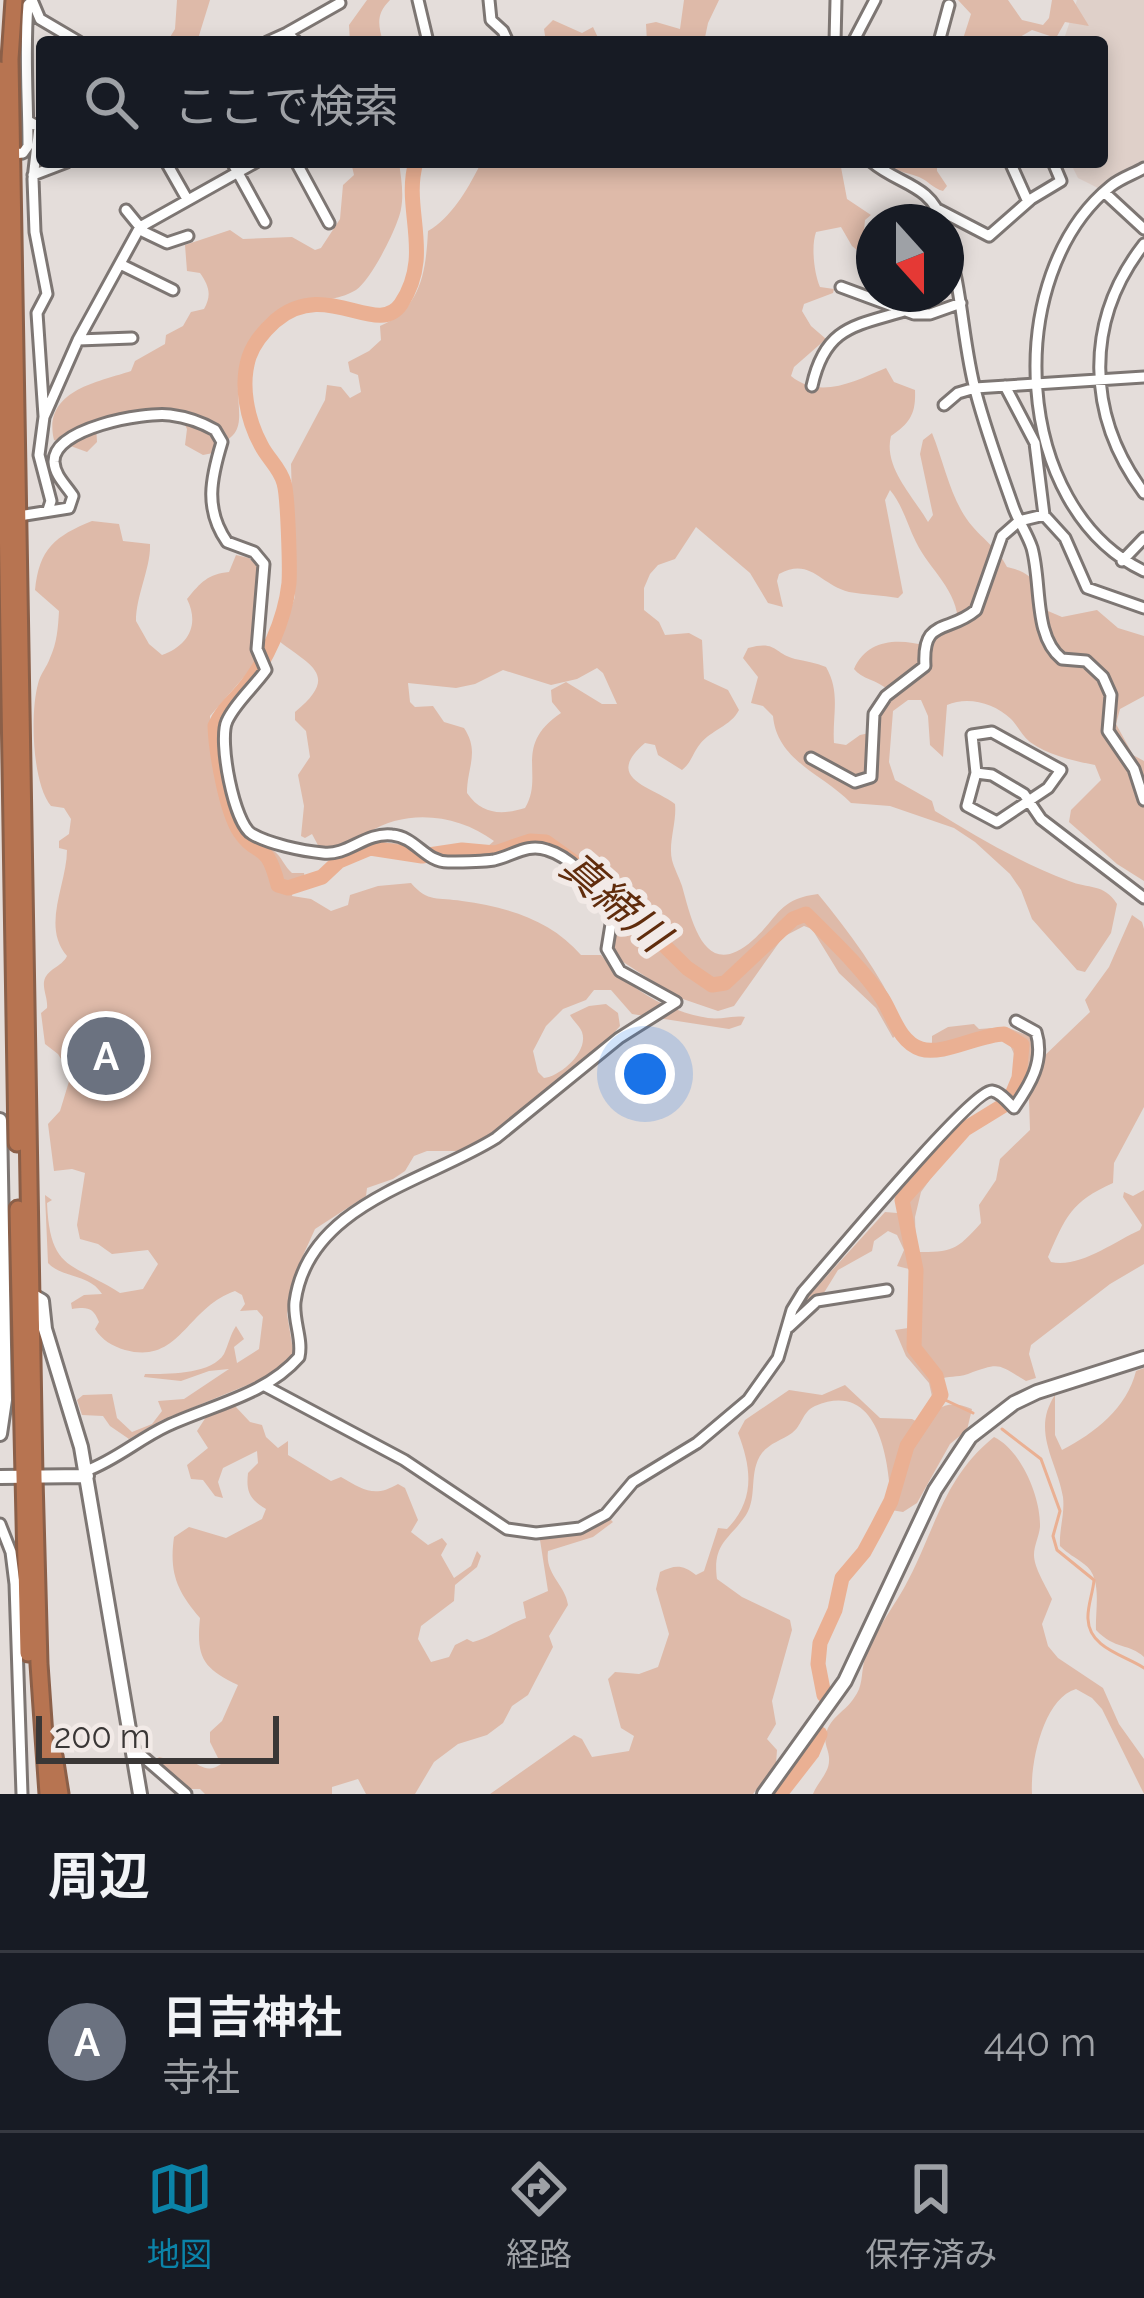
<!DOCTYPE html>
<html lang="ja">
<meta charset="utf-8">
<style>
:root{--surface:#171b24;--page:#242831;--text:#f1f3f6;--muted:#9ea1a6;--line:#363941;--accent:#0b83a8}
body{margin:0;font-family:Raleway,"Noto Sans JP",sans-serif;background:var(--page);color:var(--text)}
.compass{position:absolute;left:856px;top:204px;width:108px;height:108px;border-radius:50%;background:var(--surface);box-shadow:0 6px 18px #0003;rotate:159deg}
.scale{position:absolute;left:36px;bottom:30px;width:243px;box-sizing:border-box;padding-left:12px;border:6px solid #3a3736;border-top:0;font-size:33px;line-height:42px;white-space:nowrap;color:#3a3736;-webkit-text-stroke:9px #f2eae7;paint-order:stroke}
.you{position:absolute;left:645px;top:1074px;width:42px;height:42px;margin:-30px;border:9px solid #fff;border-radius:50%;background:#1a73e8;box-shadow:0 0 0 18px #1a73e833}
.badge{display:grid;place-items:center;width:78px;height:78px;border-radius:50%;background:var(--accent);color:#fff;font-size:39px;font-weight:700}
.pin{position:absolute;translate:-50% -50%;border:6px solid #fff;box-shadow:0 3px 12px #0006}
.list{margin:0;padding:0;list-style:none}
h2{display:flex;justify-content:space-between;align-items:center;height:156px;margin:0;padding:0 48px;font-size:51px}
h2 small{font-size:39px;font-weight:400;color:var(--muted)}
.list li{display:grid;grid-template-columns:78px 1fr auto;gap:36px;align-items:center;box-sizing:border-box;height:180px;padding:0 48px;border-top:3px solid var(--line)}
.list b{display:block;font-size:45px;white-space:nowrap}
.list p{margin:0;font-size:39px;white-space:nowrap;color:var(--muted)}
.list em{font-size:39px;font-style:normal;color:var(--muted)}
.icon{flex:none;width:66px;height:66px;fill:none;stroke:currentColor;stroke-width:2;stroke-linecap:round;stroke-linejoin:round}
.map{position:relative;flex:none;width:1144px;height:1794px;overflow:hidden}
.search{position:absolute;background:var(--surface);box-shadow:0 6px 18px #0003;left:36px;right:36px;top:36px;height:132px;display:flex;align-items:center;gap:30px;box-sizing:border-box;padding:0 42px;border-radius:12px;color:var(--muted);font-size:45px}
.sheet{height:336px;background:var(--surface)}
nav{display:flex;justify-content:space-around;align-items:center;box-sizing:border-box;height:168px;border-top:3px solid var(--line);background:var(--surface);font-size:33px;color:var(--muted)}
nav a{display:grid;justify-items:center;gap:6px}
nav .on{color:var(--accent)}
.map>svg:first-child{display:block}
.built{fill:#dfd0c9}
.green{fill:#debaa9;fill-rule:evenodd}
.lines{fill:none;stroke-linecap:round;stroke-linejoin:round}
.stream{stroke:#eab093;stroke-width:3}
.river{stroke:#eab093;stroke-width:15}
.street-casing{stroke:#7d7673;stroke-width:15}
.secondary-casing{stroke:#7d7673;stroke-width:18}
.highway-casing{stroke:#8b5f48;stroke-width:21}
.street{stroke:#fff;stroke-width:9}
.secondary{stroke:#fff;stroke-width:12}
.highway{stroke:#b77451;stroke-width:15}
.labels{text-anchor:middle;stroke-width:12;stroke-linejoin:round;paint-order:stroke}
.water-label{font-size:42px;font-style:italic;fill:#602c0c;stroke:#f2eae7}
</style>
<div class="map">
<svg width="1144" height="1794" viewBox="0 0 1144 1794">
<rect width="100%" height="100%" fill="#e4ddda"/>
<path class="built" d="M1077 0H1144V160L1106 181 1100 189 1078 178 1070 162H1102V42H1063Z"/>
<path class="green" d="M177 0H210L197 42H182L180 38 167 42 175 29Z
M367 0H390C376 14 378 24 383 42H350L349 25Z
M684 0H719L708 23 704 42H647L646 24 656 22 680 29Z
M958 0H1008L1022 20 1043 25 1049 18 1052 0H1073L1089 26 1065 22 1056 38 1032 30 1011 42H962L971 14Z
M553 20 582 33 593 27 600 42H546L544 29Z
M351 162H399C401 178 404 193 401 209 398 227 371 280 356 290 315 313 299 281 257 334 246 349 238 366 238 385 237 413 249 436 214 445L213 453 203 455 185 445 187 429 179 413 153 410 96 424 97 442 87 452 54 440C42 390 99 382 131 371L135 361 165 344 166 335 183 326 191 312 204 309C212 295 209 286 200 273L187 271 185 245 230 230 243 239 292 237 315 250 321 248 340 219 343 185 354 175Z
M477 162H840L847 199 871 215 865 220 863 241 874 245V264L852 246 841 227 816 232C811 246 814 273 820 287L834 289 833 293 804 304 802 311 811 326 826 339 794 367 791 376C820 400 855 381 886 368L894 382 915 390C916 414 910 423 891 436 883 467 913 496 928 522L933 515 920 454 923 440 932 433C943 460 949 491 964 515 977 536 997 546 1007 567 1035 573 1039 586 1048 611L1062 617 1097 610 1118 628 1144 636V696L1120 709 1116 724 1133 755 1144 761V881L1117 864 1069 822 1071 810 1101 780 1095 765C1074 761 1048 755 1030 742 1022 736 1018 726 1011 719 994 703 968 696 947 705L943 757 930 745 928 716 921 700H908L893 711 889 762 895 780 932 801 935 811C978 838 1022 863 1069 881 1088 889 1104 883 1117 904L1111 933 1085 972 1077 970 1032 919 1021 890 1010 874 975 842 954 828 890 806 851 803C823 774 777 761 773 716L763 706 751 703 758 677 743 658 748 648C777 640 773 653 795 659 805 661 816 663 826 667 841 693 832 716 834 743L846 745 860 735 874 732 888 690C878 680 861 679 854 669 867 639 898 638 927 646L940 631 958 626C959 590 930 571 916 542 907 524 903 506 890 490L885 500 903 593 898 598C882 595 865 595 849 592 820 585 811 557 779 574L777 581 783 607 768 603 750 573 696 527 675 559 658 565 650 574 644 588V610L659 622 665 635 689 633 702 640 704 679 728 690 739 710C731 726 711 730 700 744 692 754 692 762 682 770L658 755 655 745 645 743C603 779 651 786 675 804 677 822 668 843 672 860 674 868 679 877 682 886 692 922 705 983 753 940 779 917 778 899 818 894 851 934 884 979 904 1027L893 1038 876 1008 839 973 812 929 804 926 783 937 734 1006 718 1011 677 997 617 958 612 949 617 929 624 918 620 910 568 850 543 837 512 840 492 857H434L428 849 487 847 494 841C458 814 406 808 368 833L367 841 405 844 417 851 416 858 375 854 334 860 320 849 312 834 305 838 301 836 304 806 298 775 310 757 306 731 295 720V712C340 675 311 666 279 641L295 597 291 464 325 400 327 385 341 387 350 398 361 392 358 375 350 372 348 362 369 351 381 340 380 326C421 309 426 271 428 231 451 218 467 190 479 167ZM597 668 603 673 617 704H602L566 682 551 690 552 702 561 713C512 746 545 775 525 808 502 815 482 815 467 793 467 767 480 752 464 728L444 722 433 706 415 707 410 702 408 683 456 688 475 684 503 670 551 685 577 679Z
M883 162H937V171L947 186 943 191C932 188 929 181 919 177 905 172 895 171 883 162Z
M92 521 119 524 123 541 150 544C151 568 136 595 136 621L149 644 162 655C188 646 200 625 187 599 201 582 208 574 229 572L236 555 249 558 257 566 253 653 256 663 210 716C212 748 217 814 240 837 250 848 263 843 274 851 282 857 284 866 292 873H304L305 880 294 884 292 896 311 899 331 911 348 905 350 895 378 886 411 883C428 903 438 897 462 901 507 907 551 920 581 955H601C627 988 666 1011 708 1018 722 1020 733 1015 745 1017L741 1025 729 1029 632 1014 611 990H594L586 1000 563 1009 546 1026 533 1051 538 1072 544 1078C560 1076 589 1052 582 1032 580 1026 573 1021 570 1015L589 1006 606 1004 618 1013 620 1026 594 1056 545 1089 528 1107 479 1144 460 1151H427L414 1156 405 1171 393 1179 367 1188 366 1196 315 1229 296 1271 287 1314 294 1356 274 1374 160 1421 129 1439 110 1426 103 1416 82 1415 77 1400 83 1395 112 1394 117 1418 132 1432 152 1424 162 1411 158 1401 184 1399 229 1369 209 1371 181 1381 144 1377 145 1374C166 1374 211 1375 224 1354 228 1346 230 1335 236 1326L244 1339 234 1347 237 1363 259 1349 263 1317 257 1310 240 1311 245 1304 242 1295 235 1291C186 1308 180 1365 125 1350 112 1346 102 1340 95 1329L99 1322C93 1307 87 1307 72 1309L71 1303 84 1295 102 1294C89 1273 63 1279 48 1263L45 1195 52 1200 47 1203C50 1272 72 1262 120 1293L143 1289 158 1264 148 1250 112 1254 98 1244 80 1239 77 1225 85 1173 72 1169 54 1171 48 1124 60 1111 71 1075 58 1054 45 1044 41 1013 47 1008C48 999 43 990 44 982 46 969 62 967 67 956 41 926 67 884 67 850L59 848V841L69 834 71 819 64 808 51 806C32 783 30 713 38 684 40 674 47 667 50 658 57 643 58 628 59 611L35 590C39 549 55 536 92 521Z
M1132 915 1142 922 1144 929V1107L1114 1163 1113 1183C1071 1202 1066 1216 1048 1257L1051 1262C1081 1268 1113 1242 1140 1230L1142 1225 1123 1197 1124 1192 1133 1196 1144 1190V1264L1110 1284 1031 1345 1029 1354 1036 1378 1026 1381C997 1364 1001 1362 968 1374 956 1378 949 1375 938 1380L939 1390 933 1401 929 1383 906 1356 895 1330 908 1328 916 1303 913 1270 897 1266 904 1250 897 1235 888 1231 874 1241 872 1251 838 1270 822 1296 806 1304 807 1298 885 1212 897 1213C903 1182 928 1143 957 1130L961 1137 921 1192 915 1217 916 1252C952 1252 956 1251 981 1223L979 1205 996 1180 1000 1159 1030 1130 1029 1100 1022 1088H1012L1015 1056 1009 1043 995 1039 932 1047V1036L948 1027 974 1024 979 1029 1006 1027 1029 1036 1041 1059 1090 1012 1085 1000 1109 967Z
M1144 1368V1657C1129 1643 1115 1650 1096 1630 1095 1609 1103 1577 1084 1564 1075 1557 1068 1554 1060 1546 1059 1529 1065 1514 1063 1497 1057 1461 1031 1431 1055 1395V1435L1062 1450C1095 1433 1127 1408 1136 1371Z
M845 1385 880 1418 912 1419 923 1425C938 1406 948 1399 972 1409L967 1430 950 1444 917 1503 903 1512 891 1510C890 1469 882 1377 815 1406 802 1412 802 1426 792 1433 782 1440 770 1443 762 1453 748 1472 758 1496 746 1515 730 1539 712 1543 717 1579L742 1597 790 1620 792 1630 772 1701 776 1724 767 1739 777 1750 776 1764 753 1794H490L574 1735 582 1739 592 1757 629 1751 634 1736 621 1728 608 1679 615 1672 639 1674 658 1667 669 1634 656 1589 660 1572C675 1565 682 1564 696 1575L704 1571 718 1528 727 1529C755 1500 752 1469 738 1433L745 1420 789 1390 822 1395Z
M235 1406 250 1422 262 1425 266 1437 278 1448 288 1441V1455L331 1481 341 1477C364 1490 374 1498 398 1484L405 1488 418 1520 411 1532 428 1545 442 1538 447 1544 441 1555 454 1578 471 1566 477 1551 481 1556 477 1567 455 1585 454 1601 421 1626 418 1639 431 1662 449 1657 455 1645 467 1639 473 1642C492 1637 506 1625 526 1618L523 1602 548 1591 540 1540C564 1528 581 1538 610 1519L613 1522 593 1537 548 1551C545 1575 565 1584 568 1605L549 1636 553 1647 528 1695 512 1706 503 1723 487 1735 458 1744 434 1762 415 1794H366L358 1779 332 1787V1794H205L200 1789H188L155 1761 159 1757 179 1762 189 1759C201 1767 209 1773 221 1764L210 1742V1732L222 1721 238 1685C203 1668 196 1658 200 1618 177 1591 169 1573 174 1537L189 1527 226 1538 262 1519 266 1509C249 1499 246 1491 248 1473L258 1463 257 1451 223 1468 218 1482 223 1498 215 1496 203 1480 191 1479 187 1465 208 1448 197 1431 206 1417Z
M994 1437C1021 1450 1041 1497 1040 1527 1039 1536 1034 1546 1034 1555 1034 1568 1046 1586 1052 1599L1042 1624 1048 1646 1058 1658 1103 1688 1119 1724 1144 1759V1794L1102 1709 1092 1698 1076 1689C1044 1698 1030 1762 1032 1794H813C817 1783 829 1773 829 1761 830 1751 823 1744 826 1734 830 1717 846 1711 854 1698 863 1686 861 1675 864 1662 871 1636 891 1611 904 1588 935 1532 942 1479 994 1437Z"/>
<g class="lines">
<path class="stream" d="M941 1398 973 1413
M1002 1429 1041 1459 1060 1511 1053 1536 1057 1550 1094 1580C1093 1593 1087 1607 1088 1619 1089 1648 1124 1655 1144 1668"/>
<path class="river" d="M416 162C402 209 434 254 401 304 377 339 326 277 275 321 264 331 254 342 249 357 240 385 247 419 261 445 268 459 280 468 284 483 288 496 290 568 289 583 285 620 266 663 242 691 232 703 221 711 215 726 216 752 226 811 240 832 258 859 266 838 278 885L288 888 322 877 339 861 370 848 422 856 462 850 495 853 530 841 546 842 595 877 687 968 712 985 725 983 793 919 806 914C833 941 861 967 882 998 893 1015 899 1042 921 1049 942 1056 981 1034 1004 1034L1022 1045 1019 1078 1009 1102 965 1129 902 1200 916 1270 914 1348 936 1376 941 1395 907 1446 891 1501 877 1528 864 1552 842 1578 835 1610 820 1643 818 1664 824 1695
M780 1794 812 1753 820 1734"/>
<g class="street-casing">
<path id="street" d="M32 0 40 19 79 42
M418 0 428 42
M489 0 491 20 503 31 508 42
M287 33 340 3
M267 42 287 33 297 42
M835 42 836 0
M853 42 875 0
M939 42 949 5
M30 122 39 127 33 179 35 232 47 294 37 313 44 416
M13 154 23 153 28 146C28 99 24 52 28 5L32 1
M166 162 187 199
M232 162 265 222
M296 162 329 223
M872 162C899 185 931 184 942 222
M1010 162 1028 202
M1144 168C1134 174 1121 178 1111 186 1001 275 1012 508 1144 571
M33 175 67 162
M1105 193 1144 229
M126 210 144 232 167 243 188 236
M939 210 989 236 1031 199 1061 181 1053 162
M946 240C963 290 962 342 976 393 986 431 1000 469 1013 506 1018 521 1027 533 1032 548 1042 584 1033 636 1062 659L1086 661 1103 677 1111 695 1108 731 1134 769 1144 800
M1144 244C1084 321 1086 415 1144 493
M120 264 173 290
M841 287 914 314H930L961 303
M78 340 132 338
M812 386C825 327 854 326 904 311
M1005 386 1035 443 1044 515
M944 405 958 393 975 388 1144 377
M48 510 51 501 39 455 44 417 78 340 140 227 256 162
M19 516 69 508 73 496C66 485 55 476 54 462 53 428 143 412 170 415 186 417 201 422 215 430L222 442C211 478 204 509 227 542L254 552 264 564 257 649 266 670C254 687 235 703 227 721 218 740 234 824 252 834 269 844 302 851 323 853 348 856 365 832 392 835 416 837 425 862 448 862 462 862 480 862 494 860 513 856 527 843 547 850 574 858 598 889 613 912L607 949 620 971 676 1002
M1122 561 1144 538
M992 732 1061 770 1048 788 997 822 967 806 976 773 972 735Z
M811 758 855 782 871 777 874 714 886 696 925 666C922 617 948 634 976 610L1002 536 1019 521 1044 515 1065 538 1087 588 1144 608
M976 773 992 775 1024 794 1041 819 1144 898
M789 1327 817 1301 887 1290
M265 1386 404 1460 507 1529 536 1533 580 1528 606 1514 633 1482 697 1443 748 1400 778 1358 792 1310 803 1292C827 1265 973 1089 992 1091 1000 1092 1008 1102 1014 1108 1030 1085 1045 1061 1036 1032L1016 1021
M86 1471C116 1460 139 1439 167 1426 212 1405 266 1395 299 1357 303 1339 293 1321 295 1302 308 1204 426 1182 496 1138L619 1038 676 1002
M0 1524 11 1552 15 1584 22 1794
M133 1748 186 1794"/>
</g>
<g class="secondary-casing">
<path id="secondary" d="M0 1120 5 1400 0 1434
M30 1294 42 1301 45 1329 81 1447 140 1794
M0 1477 87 1476
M764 1794 845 1681 935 1490 970 1437 1014 1403 1037 1392 1144 1358"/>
</g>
<g class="highway-casing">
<path id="highway" d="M14 0 10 59 34 1478 39 1664 48 1794
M0 70 17 1143
M18 1209 28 1653
M54 1756 60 1794"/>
</g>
<use href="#street" class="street"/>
<use href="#secondary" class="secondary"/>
<use href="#highway" class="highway"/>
</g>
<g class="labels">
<g class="water-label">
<text transform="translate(615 901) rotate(41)" y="15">真締川</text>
</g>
</g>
</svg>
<svg class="compass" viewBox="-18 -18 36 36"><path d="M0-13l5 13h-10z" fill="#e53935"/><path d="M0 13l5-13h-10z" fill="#9ea1a6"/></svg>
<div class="scale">200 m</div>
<div class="you"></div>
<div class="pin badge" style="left:106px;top:1056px;background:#6b7280">A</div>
<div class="search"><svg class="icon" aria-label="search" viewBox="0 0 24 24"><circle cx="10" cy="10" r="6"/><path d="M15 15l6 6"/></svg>ここで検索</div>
</div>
<section class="sheet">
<h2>周辺<small></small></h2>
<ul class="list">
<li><span class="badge" style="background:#6b7280">A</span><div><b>日吉神社</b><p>寺社</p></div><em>440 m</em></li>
</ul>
</section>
<nav>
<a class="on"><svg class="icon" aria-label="map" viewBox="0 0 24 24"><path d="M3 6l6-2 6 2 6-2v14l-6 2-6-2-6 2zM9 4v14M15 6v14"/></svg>地図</a>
<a><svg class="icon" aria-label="directions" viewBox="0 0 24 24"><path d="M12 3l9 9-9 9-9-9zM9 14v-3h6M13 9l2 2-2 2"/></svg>経路</a>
<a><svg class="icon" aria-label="saved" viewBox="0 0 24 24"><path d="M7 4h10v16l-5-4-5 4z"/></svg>保存済み</a>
</nav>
